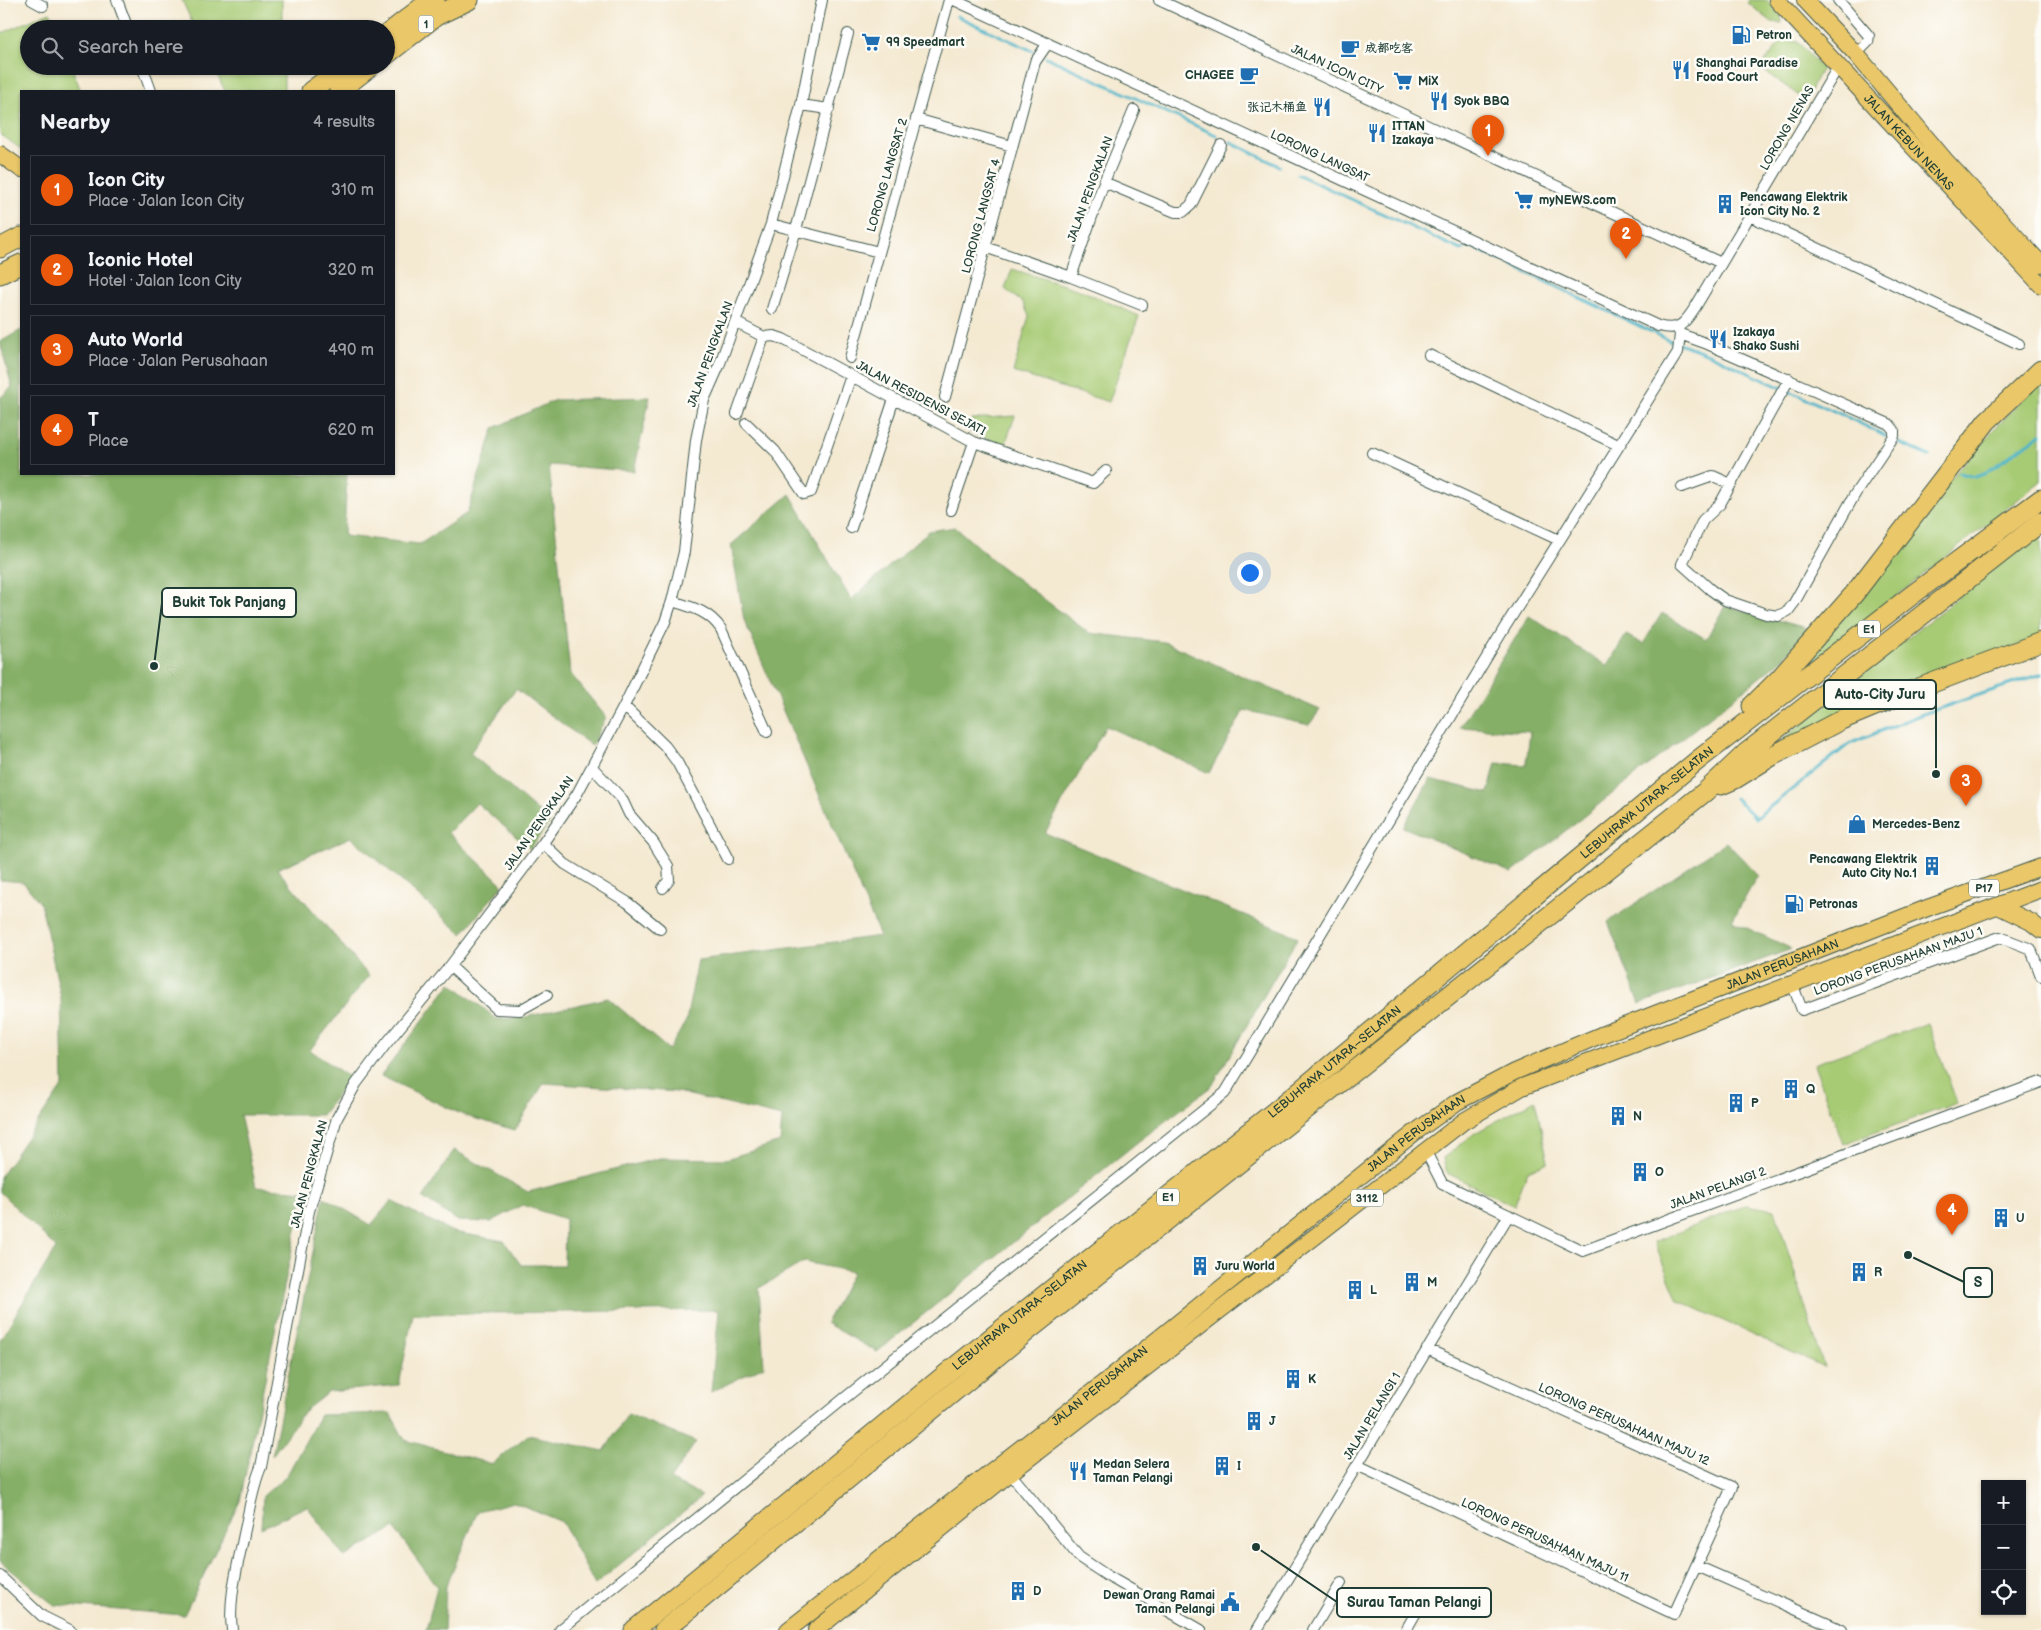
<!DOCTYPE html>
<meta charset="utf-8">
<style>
:root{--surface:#171b24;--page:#242831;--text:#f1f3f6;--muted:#9ea1a6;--line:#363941;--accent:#ea580c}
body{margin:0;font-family:"Balsamiq Sans","LXGW WenKai TC",sans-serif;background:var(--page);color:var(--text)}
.controls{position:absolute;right:15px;bottom:15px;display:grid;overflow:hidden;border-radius:0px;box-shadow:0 1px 4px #0004}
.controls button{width:45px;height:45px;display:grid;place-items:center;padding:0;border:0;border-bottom:1px solid var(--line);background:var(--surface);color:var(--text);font:25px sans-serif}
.you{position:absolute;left:1249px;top:572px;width:18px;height:18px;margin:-12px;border:4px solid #fff;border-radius:50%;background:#1a73e8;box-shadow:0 0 0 8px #1a73e833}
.badge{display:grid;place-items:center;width:32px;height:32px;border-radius:50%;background:var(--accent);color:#fff;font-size:16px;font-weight:700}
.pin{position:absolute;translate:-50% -41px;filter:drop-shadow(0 1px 2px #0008)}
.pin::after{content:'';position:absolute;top:26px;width:18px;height:15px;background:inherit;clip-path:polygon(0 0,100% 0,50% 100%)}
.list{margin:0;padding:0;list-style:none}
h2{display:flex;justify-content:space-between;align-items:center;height:65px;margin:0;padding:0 20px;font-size:21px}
h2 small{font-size:16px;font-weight:400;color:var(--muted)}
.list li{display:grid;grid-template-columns:32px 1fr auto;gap:15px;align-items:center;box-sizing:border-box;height:70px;margin:0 10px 10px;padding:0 10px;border:1px solid var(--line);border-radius:0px}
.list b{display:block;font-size:19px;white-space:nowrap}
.list p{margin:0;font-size:16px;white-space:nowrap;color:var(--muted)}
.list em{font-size:16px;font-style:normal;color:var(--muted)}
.icon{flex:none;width:28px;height:28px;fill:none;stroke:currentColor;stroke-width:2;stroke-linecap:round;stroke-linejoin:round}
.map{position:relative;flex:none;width:2041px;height:1630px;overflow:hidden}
.search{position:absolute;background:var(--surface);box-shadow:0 1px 4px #0004;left:20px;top:20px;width:375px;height:55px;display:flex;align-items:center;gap:12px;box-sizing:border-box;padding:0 18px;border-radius:28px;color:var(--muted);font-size:19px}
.panel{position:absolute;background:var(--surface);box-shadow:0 1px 4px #0004;left:20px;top:90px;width:375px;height:385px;border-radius:0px}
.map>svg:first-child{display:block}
.green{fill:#a7cb75;stroke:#638454}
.forest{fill:#85af66;stroke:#52764d}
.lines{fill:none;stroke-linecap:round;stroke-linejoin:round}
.stream{stroke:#4cb5c9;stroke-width:3}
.street-casing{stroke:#3f574c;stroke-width:12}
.primary-casing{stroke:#3f574c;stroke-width:18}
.highway-casing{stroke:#3f574c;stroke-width:21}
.street{stroke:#fff;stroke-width:10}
.primary{stroke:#eac769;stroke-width:16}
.highway{stroke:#eac769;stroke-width:19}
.labels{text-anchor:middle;stroke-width:5;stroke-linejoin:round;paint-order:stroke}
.shield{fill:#fdfcf7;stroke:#62766e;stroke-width:1}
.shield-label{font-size:11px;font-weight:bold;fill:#1f3d34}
.poi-label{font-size:12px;font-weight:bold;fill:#1f3d34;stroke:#fdfcf7;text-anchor:start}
.street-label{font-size:12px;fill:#1f3d34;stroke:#fdfcf7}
.leader{fill:none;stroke:#1f3d34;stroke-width:2}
.callout-dot{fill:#1f3d34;stroke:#fdfcf7;stroke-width:2}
.callout{fill:#fdfcf7;stroke:#1f3d34;stroke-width:2}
.callout-label{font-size:14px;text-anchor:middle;font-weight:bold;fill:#1f3d34}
</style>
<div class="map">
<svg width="2041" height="1630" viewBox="0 0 2041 1630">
<rect width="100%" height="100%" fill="#fdfcf7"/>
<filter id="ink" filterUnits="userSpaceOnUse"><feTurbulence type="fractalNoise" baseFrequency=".02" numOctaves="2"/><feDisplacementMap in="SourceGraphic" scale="10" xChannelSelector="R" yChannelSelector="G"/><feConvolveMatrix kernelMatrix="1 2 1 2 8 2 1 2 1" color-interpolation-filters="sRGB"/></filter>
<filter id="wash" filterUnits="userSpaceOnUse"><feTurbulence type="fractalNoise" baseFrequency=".0096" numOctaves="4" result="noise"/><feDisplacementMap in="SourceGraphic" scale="20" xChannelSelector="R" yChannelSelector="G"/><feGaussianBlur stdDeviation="1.12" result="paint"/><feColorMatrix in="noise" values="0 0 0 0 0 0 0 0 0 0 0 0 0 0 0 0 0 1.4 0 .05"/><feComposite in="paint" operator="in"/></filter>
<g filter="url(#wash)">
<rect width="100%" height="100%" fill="#f4e9d1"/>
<path class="green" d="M182 0H282V29H195Z
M1748 0H1767L1781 16 1782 23 1772 22 1749 4Z
M50 12 56 29H29V66H71L81 91H21V149L0 134V34Z
M1787 40 1798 42 1822 68 1805 100 1760 68 1779 44Z
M213 66H284V91H225Z
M1012 269 1083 291 1139 316 1109 402 1013 372 1029 316 1023 303 1005 289Z
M2041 380V481L1761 704 1975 450Z
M1015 416 1005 445 969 432 972 419Z
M2041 530V636L1777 744Z
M1928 1023 1957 1103 1843 1144 1814 1064Z
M1535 1100 1548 1162 1528 1171 1514 1206 1447 1173 1443 1158 1475 1133Z
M1746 1205 1775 1210 1824 1367 1678 1300 1654 1242Z"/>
<path class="forest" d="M21 330V474H347L344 536 420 544 467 513 494 428 555 400 650 397 634 471 549 465 570 673 606 717 592 746 516 689 470 753 550 822 530 849 477 803 448 833 503 885 462 934 351 837 277 869 369 976 310 1050 350 1078 322 1115H240L256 1187 304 1191 240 1501 184 1615 54 1605 0 1561V1340L56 1248 0 1192V1177L63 1085 61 998 41 904 23 882 0 880V398L12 387 0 342Z
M790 494 851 600 929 531 955 527 1000 566 1089 633 1164 642 1320 710 1309 725 1244 710 1209 773 1106 726 1045 833 1298 937 1212 1086 1139 1141 877 1352 826 1323 853 1272 804 1262 759 1288 764 1366 711 1392 719 1310 413 1314 399 1385 329 1392 304 1411 272 1456 324 1197 371 1225 391 1201 453 1232 504 1241 521 1265H564L565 1219 522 1205 491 1222 458 1221 423 1198 454 1150 528 1192 660 1158 726 1159 780 1142 782 1117 677 1092 544 1083 515 1130 463 1115 381 1076 451 983 497 1019 521 1018 608 998 669 1050 686 1021 698 960 880 936 744 620 731 545Z
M1725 606 1810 629 1778 663 1512 873 1403 827 1430 779 1488 793 1496 763 1526 765 1530 732 1460 727 1529 616 1607 666 1626 635 1643 644 1662 613 1706 639Z
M1726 842 1758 875 1732 921 1792 949 1640 1004 1608 922Z
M390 1413 405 1440 492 1464 528 1435 604 1451 628 1414 696 1442 670 1480 702 1496 595 1585 562 1522 514 1502 478 1511 446 1586 444 1630H426L437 1587 394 1528 344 1557 307 1506 261 1528 263 1496 287 1475 320 1415Z"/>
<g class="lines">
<path class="stream" d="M957 16 1033 51
M1046 57 1216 135
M1231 142 1279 166
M1297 174 1461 250 1470 246 1673 342C1702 349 1730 364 1757 377 1800 396 1844 414 1885 436
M1899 443 1929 456
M1960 473 1975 477 1984 474 2041 434
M1735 798 1756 818 1849 744 1920 715 2041 674"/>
</g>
</g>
<g filter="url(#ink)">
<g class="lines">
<g class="street-casing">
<path id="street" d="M32 0 43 6
M117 0 128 29
M954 0 1658 326C1680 332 1685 323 1696 306L1838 67
M1159 0 1721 263
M1838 0 1869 36 1868 42 1856 54
M142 66 151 91
M801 105 829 109
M916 119 1012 146
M1104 182 1175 212H1183L1191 205 1221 145
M1750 216 2019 344
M771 224 879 252
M985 247 1071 277 1142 305
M1071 277 1104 182 1134 110
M772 309 796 230 848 34
M735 322 764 337 774 336 783 339 974 442 1093 483 1106 471
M1680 334 1705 343 1889 424 1894 430V436L1855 494 1794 603 1788 611 1778 616 1766 614 1725 600 1711 590 1682 564 1703 520 1720 504 1789 379
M1429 355 1618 445
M850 358 949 0
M945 397 1035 62 1048 43
M737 414 764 337
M746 423 775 451 804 494 811 492 851 376
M1372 453 1559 540
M1682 487 1713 476 1731 484
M951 510 974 442
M851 528 894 399
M672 601C692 607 709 611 721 629L767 732
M624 706 665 746 677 762 728 859
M592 767 622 799 629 814 653 842 668 866 669 880 663 888
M543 843 565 864 627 902 660 929
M450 966 497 1009 520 1010 547 995
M1792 983 1802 1010 2000 937 2031 949 2041 976
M1426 1152 1442 1183 1583 1251 2041 1082
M1357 1465 1674 1614 1732 1487 1427 1349
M1010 1473 1079 1557 1106 1575 1201 1630
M1697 1566 1842 1630
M0 1576 42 1616 70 1630
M232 1630C228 1599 238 1565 244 1534 249 1512 252 1488 261 1467L309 1211 337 1118 356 1084 386 1044 450 966 543 843 577 794 624 706 665 622 672 601 684 552 696 440 704 400 719 366 771 224 801 105 822 0
M560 1630 846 1397 1225 1093 1505 627 1678 352 1680 334 1677 327
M1257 1630 1509 1215
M1313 1630 1341 1583
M1406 1630 1418 1609"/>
</g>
<g class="primary-casing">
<g id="primary">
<path id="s1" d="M1777 0 2041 285"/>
<path d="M1805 0 1856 54 1945 160 2041 264"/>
<path d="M0 154 21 169"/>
<path d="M1998 906 2031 922 2041 930"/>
<path id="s2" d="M788 1630 1071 1409 1414 1133 1457 1102 1514 1072 1601 1035 1930 907 2041 867"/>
<path d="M816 1630 1010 1473 1464 1121 1522 1087 2041 889"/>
</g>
</g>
<g class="highway-casing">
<g id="highway">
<path d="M386 35 422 7 435 0"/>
<path d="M386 55 436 16 469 0"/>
<path d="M311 91 345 66"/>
<path d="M339 91 371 66"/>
<path d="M0 248 21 237"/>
<path d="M0 274 21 264"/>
<path d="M1752 706 1779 679 1854 594 1987 421 2041 370"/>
<path d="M1721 785 1735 779 1772 756 1841 720 1911 691 2041 642"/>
<path id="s3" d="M634 1630 952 1369 1285 1103 1698 760 1912 595 2041 499"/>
<path d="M664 1630 1029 1330 1706 791 1746 753 2041 522"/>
</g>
</g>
<use href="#street" class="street"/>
<use href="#primary" class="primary"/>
<use href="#highway" class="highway"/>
</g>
</g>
<defs>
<g id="fuel-bare" transform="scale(1.5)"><path d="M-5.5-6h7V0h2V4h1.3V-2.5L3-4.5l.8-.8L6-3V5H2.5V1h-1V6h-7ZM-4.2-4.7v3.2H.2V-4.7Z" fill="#1f6fb2" stroke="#fdfcf7" stroke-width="2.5" paint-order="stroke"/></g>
<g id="supermarket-bare" transform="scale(1.5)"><path d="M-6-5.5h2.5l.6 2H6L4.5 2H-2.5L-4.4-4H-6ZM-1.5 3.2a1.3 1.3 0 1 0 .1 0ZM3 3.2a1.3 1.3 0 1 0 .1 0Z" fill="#1f6fb2" stroke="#fdfcf7" stroke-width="2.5" paint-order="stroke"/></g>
<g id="cafe-bare" transform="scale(1.5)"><path d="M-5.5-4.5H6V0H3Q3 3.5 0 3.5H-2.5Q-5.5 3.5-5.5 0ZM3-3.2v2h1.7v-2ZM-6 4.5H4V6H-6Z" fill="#1f6fb2" stroke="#fdfcf7" stroke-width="2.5" paint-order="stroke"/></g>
<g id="restaurant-bare" transform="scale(1.5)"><path d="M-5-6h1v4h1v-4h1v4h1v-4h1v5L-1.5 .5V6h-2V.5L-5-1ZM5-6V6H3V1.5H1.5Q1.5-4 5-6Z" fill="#1f6fb2" stroke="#fdfcf7" stroke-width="2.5" paint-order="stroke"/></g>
<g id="building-bare" transform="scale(1.5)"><path d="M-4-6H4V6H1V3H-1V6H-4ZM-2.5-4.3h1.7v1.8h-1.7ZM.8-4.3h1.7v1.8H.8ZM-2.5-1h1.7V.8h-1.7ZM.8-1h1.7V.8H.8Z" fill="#1f6fb2" stroke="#fdfcf7" stroke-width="2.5" paint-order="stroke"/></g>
<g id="shop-bare" transform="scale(1.5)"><path d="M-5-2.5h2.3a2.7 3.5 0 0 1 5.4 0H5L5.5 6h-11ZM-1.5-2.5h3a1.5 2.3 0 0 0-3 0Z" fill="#1f6fb2" stroke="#fdfcf7" stroke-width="2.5" paint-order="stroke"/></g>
<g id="civic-bare" transform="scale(1.5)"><path d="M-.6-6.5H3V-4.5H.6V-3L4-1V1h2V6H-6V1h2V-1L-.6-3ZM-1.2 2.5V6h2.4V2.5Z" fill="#1f6fb2" stroke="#fdfcf7" stroke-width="2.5" paint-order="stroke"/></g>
</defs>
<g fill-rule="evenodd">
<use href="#fuel-bare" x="1741" y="35"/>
<use href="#supermarket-bare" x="871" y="42"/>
<use href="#cafe-bare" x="1350" y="48"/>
<use href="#restaurant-bare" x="1681" y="70"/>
<use href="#cafe-bare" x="1249" y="75"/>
<use href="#supermarket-bare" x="1403" y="81"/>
<use href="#restaurant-bare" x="1439" y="101"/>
<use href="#restaurant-bare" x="1322" y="107"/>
<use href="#restaurant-bare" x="1377" y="133"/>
<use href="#supermarket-bare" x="1524" y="200"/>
<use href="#building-bare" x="1725" y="204"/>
<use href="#restaurant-bare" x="1718" y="339"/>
<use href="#shop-bare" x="1857" y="824"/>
<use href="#building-bare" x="1932" y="866"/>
<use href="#fuel-bare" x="1794" y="904"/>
<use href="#building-bare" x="1791" y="1089"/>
<use href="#building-bare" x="1736" y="1103"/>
<use href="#building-bare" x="1618" y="1116"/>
<use href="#building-bare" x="1640" y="1172"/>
<use href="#building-bare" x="2001" y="1218"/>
<use href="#building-bare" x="1200" y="1266"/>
<use href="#building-bare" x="1859" y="1272"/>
<use href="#building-bare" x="1412" y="1282"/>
<use href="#building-bare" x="1355" y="1290"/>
<use href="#building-bare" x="1293" y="1379"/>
<use href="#building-bare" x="1254" y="1421"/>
<use href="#building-bare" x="1222" y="1466"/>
<use href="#restaurant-bare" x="1078" y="1471"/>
<use href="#building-bare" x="1018" y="1591"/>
<use href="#civic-bare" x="1230" y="1602"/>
</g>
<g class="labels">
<g class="shield">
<rect x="418.5" y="15.5" width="15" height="17" rx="4"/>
<rect x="1858" y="620.5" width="22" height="17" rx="4"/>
<rect x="1969" y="879.5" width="30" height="17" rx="4"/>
<rect x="1157" y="1188.5" width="22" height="17" rx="4"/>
<rect x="1351" y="1189.5" width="32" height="17" rx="4"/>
</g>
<g class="shield-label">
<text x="426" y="28">1</text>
<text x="1869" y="633">E1</text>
<text x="1984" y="892">P17</text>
<text x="1168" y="1201">E1</text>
<text x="1367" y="1202">3112</text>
</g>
<g class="poi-label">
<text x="1756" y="39">Petron</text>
<text x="886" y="46">99 Speedmart</text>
<text x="1365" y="52">成都吃客</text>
<text x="1696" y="67">Shanghai Paradise<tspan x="1696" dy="14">Food Court</tspan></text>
<text x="1234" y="79" text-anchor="end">CHAGEE</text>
<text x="1418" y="85">MiX</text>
<text x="1454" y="105">Syok BBQ</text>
<text x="1307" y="111" text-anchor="end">张记木桶鱼</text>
<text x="1392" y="130">ITTAN<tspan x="1392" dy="14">Izakaya</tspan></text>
<text x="1740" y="201">Pencawang Elektrik<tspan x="1740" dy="14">Icon City No. 2</tspan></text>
<text x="1539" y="204">myNEWS.com</text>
<text x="1733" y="336">Izakaya<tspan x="1733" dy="14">Shako Sushi</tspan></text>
<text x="1872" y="828">Mercedes-Benz</text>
<text x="1917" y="863" text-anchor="end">Pencawang Elektrik<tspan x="1917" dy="14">Auto City No.1</tspan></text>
<text x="1809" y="908">Petronas</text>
<text x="1806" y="1093">Q</text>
<text x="1751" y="1107">P</text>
<text x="1633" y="1120">N</text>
<text x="1655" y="1176">O</text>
<text x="2016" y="1222">U</text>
<text x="1215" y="1270">Juru World</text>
<text x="1874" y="1276">R</text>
<text x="1427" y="1286">M</text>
<text x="1370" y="1294">L</text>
<text x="1308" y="1383">K</text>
<text x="1269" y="1425">J</text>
<text x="1093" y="1468">Medan Selera<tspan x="1093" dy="14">Taman Pelangi</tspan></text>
<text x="1237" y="1470">I</text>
<text x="1033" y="1595">D</text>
<text x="1215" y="1599" text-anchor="end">Dewan Orang Ramai<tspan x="1215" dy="14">Taman Pelangi</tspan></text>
</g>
<g class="street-label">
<text transform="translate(1337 69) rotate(25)" y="4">JALAN ICON CITY</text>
<text transform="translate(1787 128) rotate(-60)" y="4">LORONG NENAS</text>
<text dy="4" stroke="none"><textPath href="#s1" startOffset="194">JALAN KEBUN NENAS</textPath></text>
<text transform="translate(1320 156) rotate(25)" y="4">LORONG LANGSAT</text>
<text transform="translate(887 175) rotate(-74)" y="4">LORONG LANGSAT 2</text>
<text transform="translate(1090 189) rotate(-70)" y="4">JALAN PENGKALAN</text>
<text transform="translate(981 216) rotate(-75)" y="4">LORONG LANGSAT 4</text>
<text transform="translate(710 354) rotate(-70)" y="4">JALAN PENGKALAN</text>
<text transform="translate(921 398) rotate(28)" y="4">JALAN RESIDENSI SEJATI</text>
<text dy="4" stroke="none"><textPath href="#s3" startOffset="1308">LEBUHRAYA UTARA–SELATAN</textPath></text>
<text transform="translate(539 823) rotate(-55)" y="4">JALAN PENGKALAN</text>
<text transform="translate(1898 961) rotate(-20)" y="4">LORONG PERUSAHAAN MAJU 1</text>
<text dy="4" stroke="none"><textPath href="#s2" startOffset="1206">JALAN PERUSAHAAN</textPath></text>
<text dy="4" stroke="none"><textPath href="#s3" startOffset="902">LEBUHRAYA UTARA–SELATAN</textPath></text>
<text dy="4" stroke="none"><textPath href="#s2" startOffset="801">JALAN PERUSAHAAN</textPath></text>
<text transform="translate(309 1174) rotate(-75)" y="4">JALAN PENGKALAN</text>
<text transform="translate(1718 1188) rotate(-20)" y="4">JALAN PELANGI 2</text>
<text dy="4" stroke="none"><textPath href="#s3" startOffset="498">LEBUHRAYA UTARA–SELATAN</textPath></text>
<text dy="4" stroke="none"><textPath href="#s2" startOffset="396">JALAN PERUSAHAAN</textPath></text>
<text transform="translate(1372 1416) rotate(-59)" y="4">JALAN PELANGI 1</text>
<text transform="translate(1624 1424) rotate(24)" y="4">LORONG PERUSAHAAN MAJU 12</text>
<text transform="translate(1545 1540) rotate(25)" y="4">LORONG PERUSAHAAN MAJU 11</text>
</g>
</g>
<path class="leader" d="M154 666L162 603M1936 774L1936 694M1908 1255L1964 1282M1256 1547L1337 1602"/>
<g class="callout-dot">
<circle cx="154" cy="666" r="5"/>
<circle cx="1936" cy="774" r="5"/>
<circle cx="1908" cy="1255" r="5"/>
<circle cx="1256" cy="1547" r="5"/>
</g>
<g class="callout">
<rect x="162" y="588" width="134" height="29" rx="5"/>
<rect x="1824" y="680" width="112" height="29" rx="5"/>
<rect x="1964" y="1268" width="28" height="29" rx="5"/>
<rect x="1337" y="1588" width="154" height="29" rx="5"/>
</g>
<g class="callout-label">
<text x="229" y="607">Bukit Tok Panjang</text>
<text x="1880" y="699">Auto-City Juru</text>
<text x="1978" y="1287">S</text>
<text x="1414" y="1607">Surau Taman Pelangi</text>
</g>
</svg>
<div class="controls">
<button>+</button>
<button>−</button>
<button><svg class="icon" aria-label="locate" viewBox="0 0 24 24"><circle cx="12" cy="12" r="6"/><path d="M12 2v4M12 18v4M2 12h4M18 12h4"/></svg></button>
</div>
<div class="you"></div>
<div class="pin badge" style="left:1488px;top:156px">1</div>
<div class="pin badge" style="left:1626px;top:259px">2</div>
<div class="pin badge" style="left:1966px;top:806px">3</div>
<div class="pin badge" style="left:1952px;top:1235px">4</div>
<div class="search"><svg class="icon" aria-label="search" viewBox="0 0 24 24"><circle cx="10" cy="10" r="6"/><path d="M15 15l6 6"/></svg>Search here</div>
<section class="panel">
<h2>Nearby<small>4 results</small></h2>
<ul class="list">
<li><span class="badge">1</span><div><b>Icon City</b><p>Place · Jalan Icon City</p></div><em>310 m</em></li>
<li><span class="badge">2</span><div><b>Iconic Hotel</b><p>Hotel · Jalan Icon City</p></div><em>320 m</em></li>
<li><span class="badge">3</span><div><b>Auto World</b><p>Place · Jalan Perusahaan</p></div><em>490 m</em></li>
<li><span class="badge">4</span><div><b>T</b><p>Place</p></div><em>620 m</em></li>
</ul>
</section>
</div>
